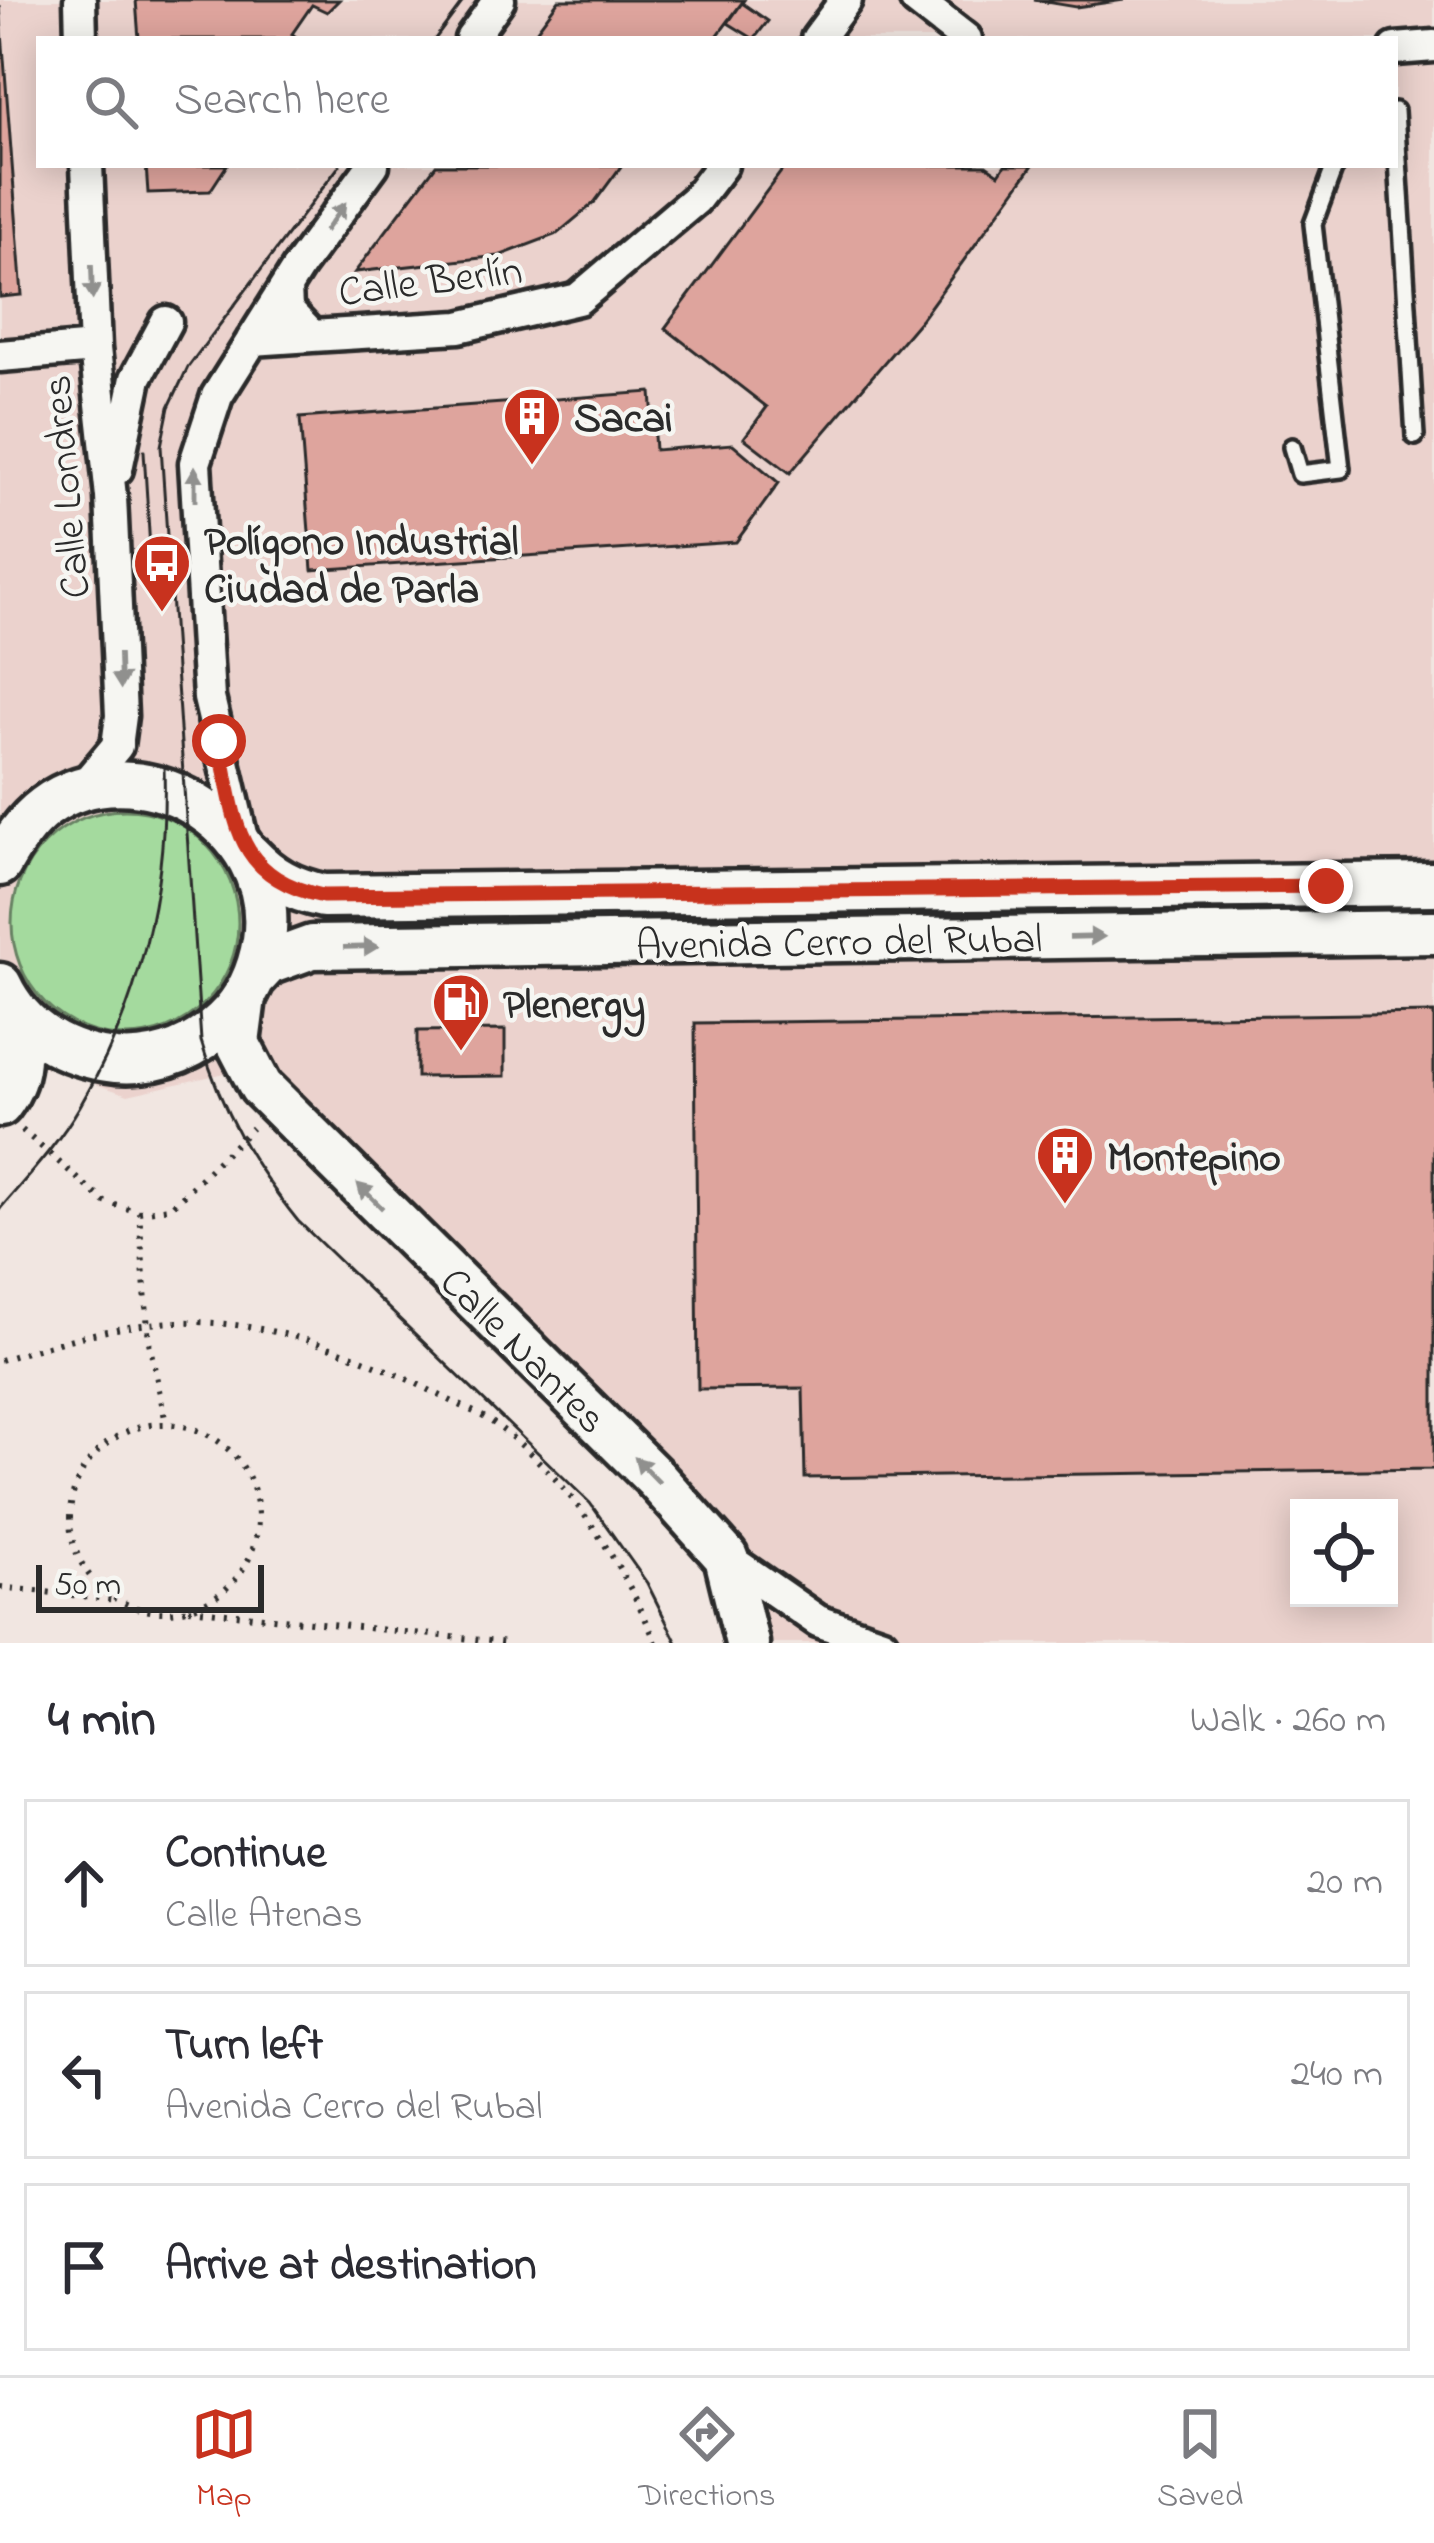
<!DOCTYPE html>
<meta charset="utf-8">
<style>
:root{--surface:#fff;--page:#f7f7f7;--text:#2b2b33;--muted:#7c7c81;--line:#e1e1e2;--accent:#c8321e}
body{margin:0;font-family:"Indie Flower",sans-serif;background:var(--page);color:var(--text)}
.controls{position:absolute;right:36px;bottom:36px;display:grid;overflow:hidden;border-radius:0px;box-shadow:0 6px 30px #0003}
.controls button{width:108px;height:108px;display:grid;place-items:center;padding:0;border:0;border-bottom:3px solid var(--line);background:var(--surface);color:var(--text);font:60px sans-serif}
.scale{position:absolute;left:36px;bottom:30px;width:228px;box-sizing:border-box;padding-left:12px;border:6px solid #2b2b2b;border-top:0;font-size:33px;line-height:42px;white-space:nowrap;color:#2b2b2b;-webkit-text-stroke:9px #f6f6f2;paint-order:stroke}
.stop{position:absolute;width:36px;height:36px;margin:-27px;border:9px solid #c8321e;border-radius:50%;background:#fff}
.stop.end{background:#c8321e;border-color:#fff;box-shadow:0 3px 12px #0008}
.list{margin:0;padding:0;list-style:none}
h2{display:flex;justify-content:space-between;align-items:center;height:156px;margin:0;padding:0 48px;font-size:51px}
h2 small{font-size:39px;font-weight:400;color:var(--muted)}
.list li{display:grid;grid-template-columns:78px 1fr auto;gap:36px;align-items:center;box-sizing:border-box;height:168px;margin:0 24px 24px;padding:0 24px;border:3px solid var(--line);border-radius:0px}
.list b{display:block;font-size:45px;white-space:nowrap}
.list p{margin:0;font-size:39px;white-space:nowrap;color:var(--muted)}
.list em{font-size:39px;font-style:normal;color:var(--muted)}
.icon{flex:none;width:66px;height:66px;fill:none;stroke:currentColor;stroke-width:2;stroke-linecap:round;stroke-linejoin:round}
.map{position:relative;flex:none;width:1434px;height:1643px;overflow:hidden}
.search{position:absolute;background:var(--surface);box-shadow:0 6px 30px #0003;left:36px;right:36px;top:36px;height:132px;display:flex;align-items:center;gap:30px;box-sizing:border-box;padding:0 42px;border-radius:0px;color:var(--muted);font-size:45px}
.sheet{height:732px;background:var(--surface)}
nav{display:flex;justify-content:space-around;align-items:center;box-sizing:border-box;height:168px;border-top:3px solid var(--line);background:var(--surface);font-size:33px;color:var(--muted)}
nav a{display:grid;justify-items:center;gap:6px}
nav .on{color:var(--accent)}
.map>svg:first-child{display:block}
.built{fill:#ebd2cd;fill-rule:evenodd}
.green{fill:#a4da9e;stroke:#688264;stroke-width:3}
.building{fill:#dea49d;stroke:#2b2b2b;stroke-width:3}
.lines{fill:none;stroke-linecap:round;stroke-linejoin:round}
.lane-casing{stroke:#2b2b2b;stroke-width:24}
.street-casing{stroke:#2b2b2b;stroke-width:39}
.secondary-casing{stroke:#2b2b2b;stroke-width:51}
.path{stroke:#2b2b2b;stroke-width:6;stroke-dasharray:3 9;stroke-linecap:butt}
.lane{stroke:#f6f6f2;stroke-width:15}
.street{stroke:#f6f6f2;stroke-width:30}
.secondary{stroke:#f6f6f2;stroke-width:42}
.tram{stroke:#2b2b2b;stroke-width:3}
.oneway{fill:#90908e}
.route{stroke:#c8321e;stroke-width:15}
.labels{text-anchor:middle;stroke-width:9;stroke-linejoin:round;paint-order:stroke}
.street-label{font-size:42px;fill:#2b2b2b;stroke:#f6f6f2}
.poi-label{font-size:42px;font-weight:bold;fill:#2b2b2b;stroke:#f6f6f2;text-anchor:start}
</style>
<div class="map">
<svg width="1434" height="1643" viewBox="0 0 1434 1643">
<rect width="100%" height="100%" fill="#f1e6e1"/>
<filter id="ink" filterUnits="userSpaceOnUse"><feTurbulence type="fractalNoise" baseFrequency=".00833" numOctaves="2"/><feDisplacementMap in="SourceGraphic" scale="24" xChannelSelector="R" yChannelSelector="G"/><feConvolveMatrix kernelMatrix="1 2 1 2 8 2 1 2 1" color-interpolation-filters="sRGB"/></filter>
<g filter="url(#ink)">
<path class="built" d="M0 0H1434V1643H772L702 1543 234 1071 128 1095 42 1066 0 1119ZM39 39H1395V165H39ZM1299 1508H1389V1598H1299Z"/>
<path class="green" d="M12 923a113 113 0 1 1 226 0a113 113 0 1 1-226 0Z"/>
<path class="building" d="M136 0H339L327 12 312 5 292 34 299 39H139Z
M559 0H744L715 39H530Z
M1034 0H1124L1076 7Z
M742 3 768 21 754 39 728 23Z
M0 6 22 295 0 297Z
M146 165H227L210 191 148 193Z
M436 165H622L594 203 557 234 499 256 355 272Z
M786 165H986L999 174 1005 165H1033L922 318 790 473 744 438 767 407 665 328Z
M651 392 655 450 733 444 779 483 736 542 312 570 300 418Z
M1434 1013V1469L805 1478 803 1388 698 1389 695 1023Z
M505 1030V1076L417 1077V1031Z"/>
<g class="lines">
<g class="lane-casing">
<path id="lane" d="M1395 111 1415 436
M1292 447 1300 474 1341 469 1313 224 1335 165"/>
</g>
<g class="street-casing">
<path id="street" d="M80 0 81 39
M916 0 966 39
M471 39 499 0
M817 39 846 0
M1395 49 1434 46
M312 336 459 327 578 299 696 199 722 165
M252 340 312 336 287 310 286 287
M0 356 95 348
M117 469 136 378 166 322
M82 788 117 746 121 716 111 497 95 348 87 165
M244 847 209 698 195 463 217 396 299 266 373 165
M726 1557 818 1621 882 1643"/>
</g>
<g class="secondary-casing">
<path id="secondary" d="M249 855C271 878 291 889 323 896L1434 884
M0 864C12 843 25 822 45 807 135 741 281 822 264 940 259 971 246 1000 224 1021 194 1050 158 1064 116 1061 66 1056 22 1032 0 985
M253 979 268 963 312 947 1434 932
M244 997 238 1043 261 1087 654 1477 726 1557 747 1643
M0 1105C26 1071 20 1040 7 1001"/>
</g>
<path class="path" d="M22 1130 105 1202 139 1212 149 1342 166 1423
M139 1212 170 1208 252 1128
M0 1360C63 1341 130 1320 196 1322 285 1324 370 1359 447 1399 463 1407 481 1414 496 1425 567 1476 623 1563 656 1643
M70 1518a94 94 0 1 1 188 0a94 94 0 1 1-188 0Z
M0 1587 116 1600
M189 1609 508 1643"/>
<use href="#lane" class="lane"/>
<use href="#street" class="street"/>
<use href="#secondary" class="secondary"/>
<path class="tram" d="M435 39 464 0
M340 165 188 367 169 407 161 446 201 1041C222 1113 251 1162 298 1221L590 1503 647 1583 677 1643
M144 451 151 565
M0 1209C28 1176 58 1144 80 1106 140 1004 168 886 164 768"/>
</g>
<defs><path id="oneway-solid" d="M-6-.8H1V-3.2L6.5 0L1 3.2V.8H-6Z" transform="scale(3)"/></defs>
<g class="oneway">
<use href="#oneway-solid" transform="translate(335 217) rotate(-54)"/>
<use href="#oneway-solid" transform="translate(92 282) rotate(88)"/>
<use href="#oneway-solid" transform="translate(195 484) rotate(-90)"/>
<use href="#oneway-solid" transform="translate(120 671) rotate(88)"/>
<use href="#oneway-solid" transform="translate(1087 937) rotate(-1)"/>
<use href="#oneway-solid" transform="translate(361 947) rotate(-1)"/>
<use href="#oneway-solid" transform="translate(370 1196) rotate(-135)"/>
<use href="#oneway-solid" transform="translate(647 1470) rotate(-134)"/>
</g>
</g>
<g class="lines" filter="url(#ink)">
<path class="route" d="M219 741C236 819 232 876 323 896L1326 886"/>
</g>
<defs>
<g id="building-pin" transform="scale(3)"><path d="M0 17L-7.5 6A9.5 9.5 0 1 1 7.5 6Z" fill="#c8321e" stroke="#f6f6f2"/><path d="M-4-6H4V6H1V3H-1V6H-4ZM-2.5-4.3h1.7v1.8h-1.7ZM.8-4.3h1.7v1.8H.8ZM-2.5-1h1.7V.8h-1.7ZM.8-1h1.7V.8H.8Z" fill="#fff"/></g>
<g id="bus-pin" transform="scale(3)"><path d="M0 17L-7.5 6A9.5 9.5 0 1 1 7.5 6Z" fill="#c8321e" stroke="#f6f6f2"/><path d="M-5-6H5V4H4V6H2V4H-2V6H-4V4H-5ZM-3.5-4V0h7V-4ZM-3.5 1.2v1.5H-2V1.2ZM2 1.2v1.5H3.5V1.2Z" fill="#fff"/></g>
<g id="fuel-pin" transform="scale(3)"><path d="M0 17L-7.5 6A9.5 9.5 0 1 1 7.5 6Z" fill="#c8321e" stroke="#f6f6f2"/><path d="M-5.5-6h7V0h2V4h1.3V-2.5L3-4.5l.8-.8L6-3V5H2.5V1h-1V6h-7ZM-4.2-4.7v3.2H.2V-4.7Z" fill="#fff"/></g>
</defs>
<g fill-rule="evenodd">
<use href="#building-pin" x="532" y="416"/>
<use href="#bus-pin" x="162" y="563"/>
<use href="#fuel-pin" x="461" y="1002"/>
<use href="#building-pin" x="1065" y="1155"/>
</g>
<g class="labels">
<g class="street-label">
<text transform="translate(430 279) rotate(-7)" y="15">Calle Berlín</text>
<text transform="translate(64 487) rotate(-95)" y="15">Calle Londres</text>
<text transform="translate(839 940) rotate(-1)" y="15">Avenida Cerro del Rubal</text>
<text transform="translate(525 1349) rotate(45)" y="15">Calle Nantes</text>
</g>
<g class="poi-label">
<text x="574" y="431">Sacai</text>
<text x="204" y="554">Polígono Industrial<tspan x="204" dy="48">Ciudad de Parla</tspan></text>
<text x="503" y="1017">Plenergy</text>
<text x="1107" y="1170">Montepino</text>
</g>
</g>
</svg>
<div class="controls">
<button><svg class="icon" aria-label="locate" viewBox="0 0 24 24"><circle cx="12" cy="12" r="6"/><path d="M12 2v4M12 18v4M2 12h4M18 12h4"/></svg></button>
</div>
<div class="scale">50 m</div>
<div class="stop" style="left:219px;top:741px"></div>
<div class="stop end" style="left:1326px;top:886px"></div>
<div class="search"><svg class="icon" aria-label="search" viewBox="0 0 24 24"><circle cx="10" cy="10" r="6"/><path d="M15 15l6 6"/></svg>Search here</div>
</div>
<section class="sheet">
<h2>4 min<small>Walk · 260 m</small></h2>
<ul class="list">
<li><svg class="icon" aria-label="ahead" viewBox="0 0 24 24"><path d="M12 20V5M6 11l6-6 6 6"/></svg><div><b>Continue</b><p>Calle Atenas</p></div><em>20 m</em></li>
<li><svg class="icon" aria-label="left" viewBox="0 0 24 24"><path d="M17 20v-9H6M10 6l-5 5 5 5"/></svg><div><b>Turn left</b><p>Avenida Cerro del Rubal</p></div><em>240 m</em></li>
<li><svg class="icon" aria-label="arrive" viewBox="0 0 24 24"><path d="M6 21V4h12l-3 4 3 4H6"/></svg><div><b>Arrive at destination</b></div></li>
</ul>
</section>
<nav>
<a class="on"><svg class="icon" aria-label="map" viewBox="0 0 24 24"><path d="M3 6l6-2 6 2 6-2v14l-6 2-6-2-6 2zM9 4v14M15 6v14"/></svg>Map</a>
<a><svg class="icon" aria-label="directions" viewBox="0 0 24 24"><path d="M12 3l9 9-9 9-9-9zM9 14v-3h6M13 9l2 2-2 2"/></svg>Directions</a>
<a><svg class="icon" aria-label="saved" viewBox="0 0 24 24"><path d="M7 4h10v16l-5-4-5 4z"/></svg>Saved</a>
</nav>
